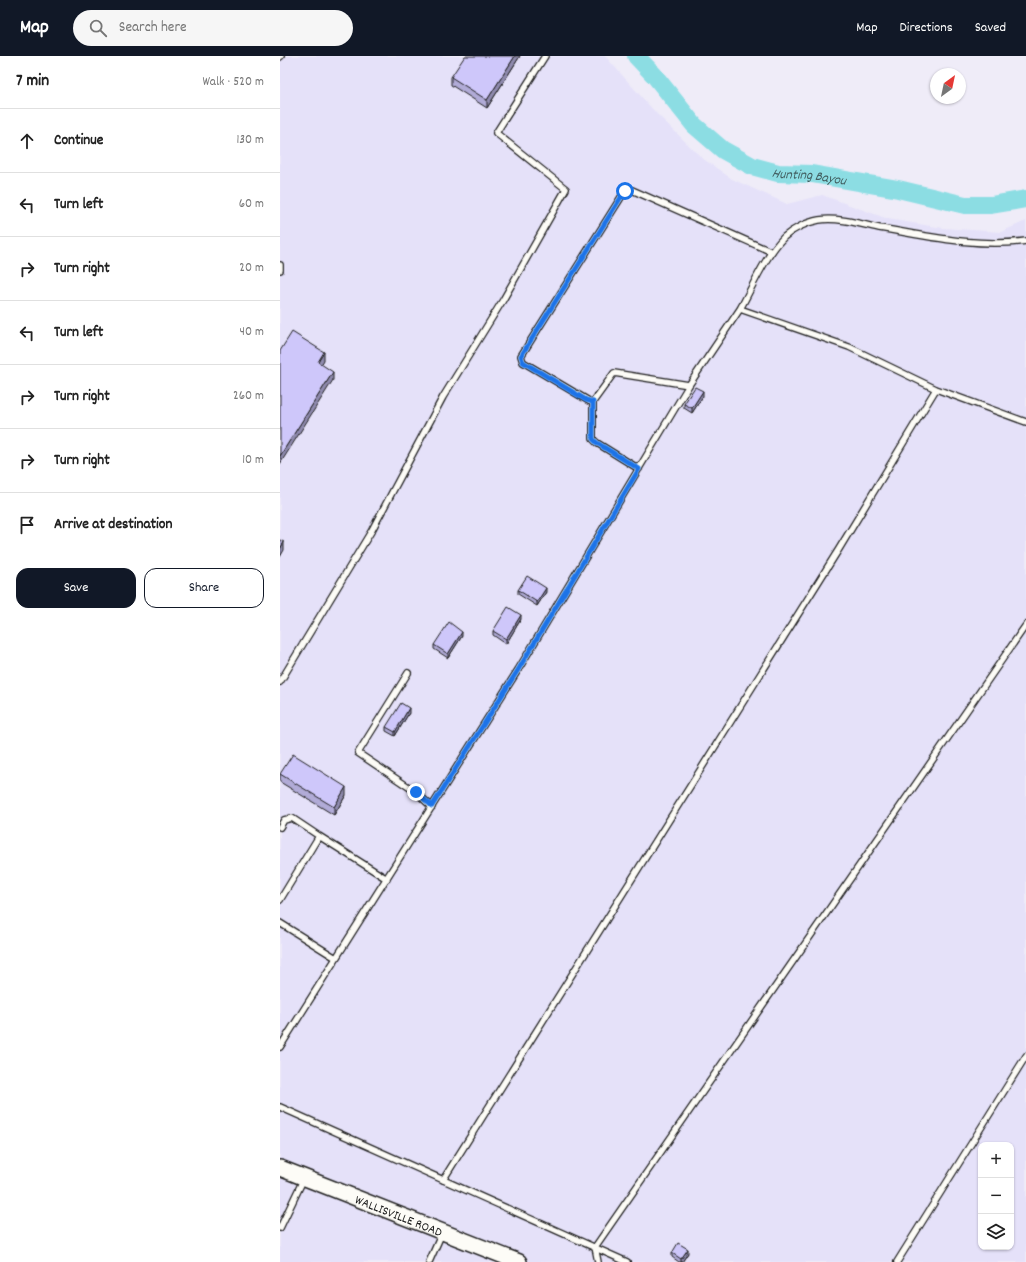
<!DOCTYPE html>
<meta charset="utf-8">
<style>
:root{--surface:#fff;--page:#f6f6f6;--text:#222;--muted:#767676;--line:#e0e0e0;--accent:#111827}
body{margin:0;font-family:Dekko,sans-serif;background:var(--page);color:var(--text)}
.controls{position:absolute;right:12px;bottom:12px;display:grid;overflow:hidden;border-radius:8px;box-shadow:0 1px 3px #0004}
.controls button{width:36px;height:36px;display:grid;place-items:center;padding:0;border:0;border-bottom:1px solid var(--line);background:var(--surface);color:var(--text);font:20px sans-serif}
.compass{position:absolute;left:650px;top:12px;width:36px;height:36px;border-radius:50%;background:var(--surface);box-shadow:0 1px 3px #0004;rotate:33deg}
.stop{position:absolute;width:12px;height:12px;margin:-9px;border:3px solid #1a73e8;border-radius:50%;background:#fff}
.stop.end{background:#1a73e8;border-color:#fff;box-shadow:0 1px 4px #0008}
.list{margin:0;padding:0;list-style:none}
h2{display:flex;justify-content:space-between;align-items:center;height:52px;margin:0;padding:0 16px;font-size:17px}
h2 small{font-size:13px;font-weight:400;color:var(--muted)}
.list li{display:grid;grid-template-columns:26px 1fr auto;gap:12px;align-items:center;box-sizing:border-box;height:64px;padding:0 16px;border-top:1px solid var(--line)}
.list b{display:block;font-size:15px;white-space:nowrap}
.list em{font-size:13px;font-style:normal;color:var(--muted)}
.actions{display:flex;gap:8px;padding:12px 16px}
.actions a{flex:1;padding:9px 0;border:1px solid var(--accent);border-radius:12px;text-align:center;font-size:14px;color:var(--accent)}
.actions .main{background:var(--accent);color:#fff}
.icon{flex:none;width:22px;height:22px;fill:none;stroke:currentColor;stroke-width:2;stroke-linecap:round;stroke-linejoin:round}
.map{position:relative;flex:none;width:746px;height:1206px;overflow:hidden}
header{display:flex;align-items:center;gap:24px;box-sizing:border-box;height:56px;padding:0 20px;background:var(--accent);color:#fff}
header strong{font-size:19px}
nav{display:flex;gap:22px;margin-inline-start:auto;font-size:14px}
.search{width:280px;height:36px;background:var(--page);display:flex;align-items:center;gap:10px;box-sizing:border-box;padding:0 14px;border-radius:22px;color:var(--muted);font-size:15px}
main{display:flex}
aside{flex:1;background:var(--surface)}
.map>svg:first-child{display:block}
.built{fill:#e5e1f9;fill-rule:evenodd}
.lines{fill:none;stroke-linecap:round;stroke-linejoin:round}
.river{stroke:#8cdde3;stroke-width:18}
.lane-casing{stroke:#1c1c1c;stroke-width:8}
.secondary-casing{stroke:#1c1c1c;stroke-width:18}
.lane{stroke:#fdfcf7;stroke-width:5.5}
.secondary{stroke:#fdfcf7;stroke-width:15}
.wall{fill:#b1abd7;stroke:#1c1c1c}
.shaded-wall{fill:#908baf;stroke:#1c1c1c}
.building{fill:#cec7fa;stroke:#1c1c1c}
.route{stroke:#1a73e8;stroke-width:5}
.labels{text-anchor:middle;stroke-width:3;stroke-linejoin:round;paint-order:stroke}
.street-label{font-size:13px;fill:#1c1c1c;stroke:#fdfcf7}
.water-label{font-size:14px;font-style:italic;fill:#436062;stroke:#fdfcf7}
</style>
<header>
<strong>Map</strong>
<div class="search"><svg class="icon" aria-label="search" viewBox="0 0 24 24"><circle cx="10" cy="10" r="6"/><path d="M15 15l6 6"/></svg>Search here</div>
<nav><a>Map</a><a>Directions</a><a>Saved</a></nav>
</header>
<main>
<aside>
<h2>7 min<small>Walk · 520 m</small></h2>
<ul class="list">
<li><svg class="icon" aria-label="ahead" viewBox="0 0 24 24"><path d="M12 20V5M6 11l6-6 6 6"/></svg><div><b>Continue</b></div><em>130 m</em></li>
<li><svg class="icon" aria-label="left" viewBox="0 0 24 24"><path d="M17 20v-9H6M10 6l-5 5 5 5"/></svg><div><b>Turn left</b></div><em>60 m</em></li>
<li><svg class="icon" aria-label="right" viewBox="0 0 24 24"><path d="M7 20v-9h11M14 6l5 5-5 5"/></svg><div><b>Turn right</b></div><em>20 m</em></li>
<li><svg class="icon" aria-label="left" viewBox="0 0 24 24"><path d="M17 20v-9H6M10 6l-5 5 5 5"/></svg><div><b>Turn left</b></div><em>40 m</em></li>
<li><svg class="icon" aria-label="right" viewBox="0 0 24 24"><path d="M7 20v-9h11M14 6l5 5-5 5"/></svg><div><b>Turn right</b></div><em>260 m</em></li>
<li><svg class="icon" aria-label="right" viewBox="0 0 24 24"><path d="M7 20v-9h11M14 6l5 5-5 5"/></svg><div><b>Turn right</b></div><em>10 m</em></li>
<li><svg class="icon" aria-label="arrive" viewBox="0 0 24 24"><path d="M6 21V4h12l-3 4 3 4H6"/></svg><div><b>Arrive at destination</b></div></li>
</ul>
<div class="actions"><a class="main">Save</a><a>Share</a></div>
</aside>
<div class="map">
<svg width="746" height="1206" viewBox="0 0 746 1206">
<rect width="100%" height="100%" fill="#efecf8"/>
<filter id="ink" filterUnits="userSpaceOnUse"><feTurbulence type="fractalNoise" baseFrequency=".025" numOctaves="2"/><feDisplacementMap in="SourceGraphic" scale="8" xChannelSelector="R" yChannelSelector="G"/><feConvolveMatrix kernelMatrix="1 2 1 2 8 2 1 2 1" color-interpolation-filters="sRGB"/></filter>
<g filter="url(#ink)">
<path class="built" d="M0 0H325L376 57 422 102 452 123 507 148 542 139 608 163 663 172 721 176 746 165V1206H0ZM701 1089H731V1191H701Z"/>
<g class="lines">
<path class="river" id="s1" d="M356 0 374 19 414 69 443 94 472 110 498 117 532 118 618 133 685 149H711L746 143"/>
<g class="lane-casing">
<path id="lane" d="M0 1 1 0
M0 209V214
M460 253C473 230 485 200 504 181 513 173 527 166 539 164 558 161 581 168 599 172 648 180 696 192 746 185
M409 329 334 317 313 346 309 345 243 306 241 300 345 135 352 134 492 196
M313 346V383L317 387 359 413
M128 617 78 697 136 736 152 751
M0 626 92 474 163 341 223 244 286 133 216 77 265 0
M0 771 4 764 12 762 39 780
M0 844 39 780 107 823
M0 867 56 902
M0 991 238 614 409 329 460 253 569 291 656 333 746 366
M0 1051 347 1206
M163 1124 559 493 656 333
M0 1172 24 1122
M149 1206 162 1177
M318 1206 315 1191 746 569
M617 1206 746 1000"/>
</g>
<g class="secondary-casing">
<g id="secondary">
<path id="s2" d="M0 1112 239 1206"/>
</g>
</g>
<use href="#lane" class="lane"/>
<use href="#secondary" class="secondary"/>
</g>
<path class="wall" d="M240 0 207 52 171 29V21Z
M423 340 412 357 404 352V348Z
M238 534 266 536 257 550 238 538Z
M241 563 226 588 213 579V575Z
M182 580 168 602 154 593V589Z
M129 657 115 680 106 675V671Z
M0 718 66 739 54 759 0 726Z
M392 1197H408L402 1206H399L392 1201Z"/>
<path class="shaded-wall" d="M235 0H240L207 52V44Z
M44 296V304L38 314V306Z
M53 316V324L0 408V400Z
M423 335V340L412 357V352Z
M4 486V494L0 501V493Z
M266 532V536L257 550V546Z
M241 559V563L226 588V583Z
M182 576V580L168 602V598Z
M129 652V657L115 680V676Z
M66 731V739L54 759V751Z
M408 1193V1197L402 1206H401V1203Z"/>
<path class="building" d="M185 0H235L207 44 171 21Z
M12 276 44 296 38 306 53 316 0 400V295Z
M415 331 423 335 412 352 404 348Z
M0 484 4 486 0 493Z
M247 520 266 532 257 546 238 534Z
M228 551 241 559 226 583 213 575Z
M169 566 182 576 168 598 154 589Z
M121 647 129 652 115 676 106 671Z
M13 698 66 731 54 751 0 718Z
M398 1187 408 1193 401 1203 392 1197Z"/>
</g>
<g class="lines" filter="url(#ink)">
<path class="route" d="M136 736 152 750 238 614 359 413 317 387 313 383V346L306 344 243 306 241 300 345 135"/>
</g>
<g class="labels">
<g class="street-label">
<text dy="5" stroke="none"><textPath href="#s2" startOffset="128">WALLISVILLE ROAD</textPath></text>
</g>
<g class="water-label">
<text dy="5" stroke="none"><textPath href="#s1" startOffset="220">Hunting Bayou</textPath></text>
</g>
</g>
</svg>
<div class="controls">
<button>+</button>
<button>−</button>
<button><svg class="icon" aria-label="layers" viewBox="0 0 24 24"><path d="M12 4l9 5-9 5-9-5zM3 14l9 5 9-5"/></svg></button>
</div>
<svg class="compass" viewBox="-18 -18 36 36"><path d="M0-13l5 13h-10z" fill="#e53935"/><path d="M0 13l5-13h-10z" fill="#767676"/></svg>
<div class="stop" style="left:345px;top:135px"></div>
<div class="stop end" style="left:136px;top:736px"></div>
</div>
</main>
